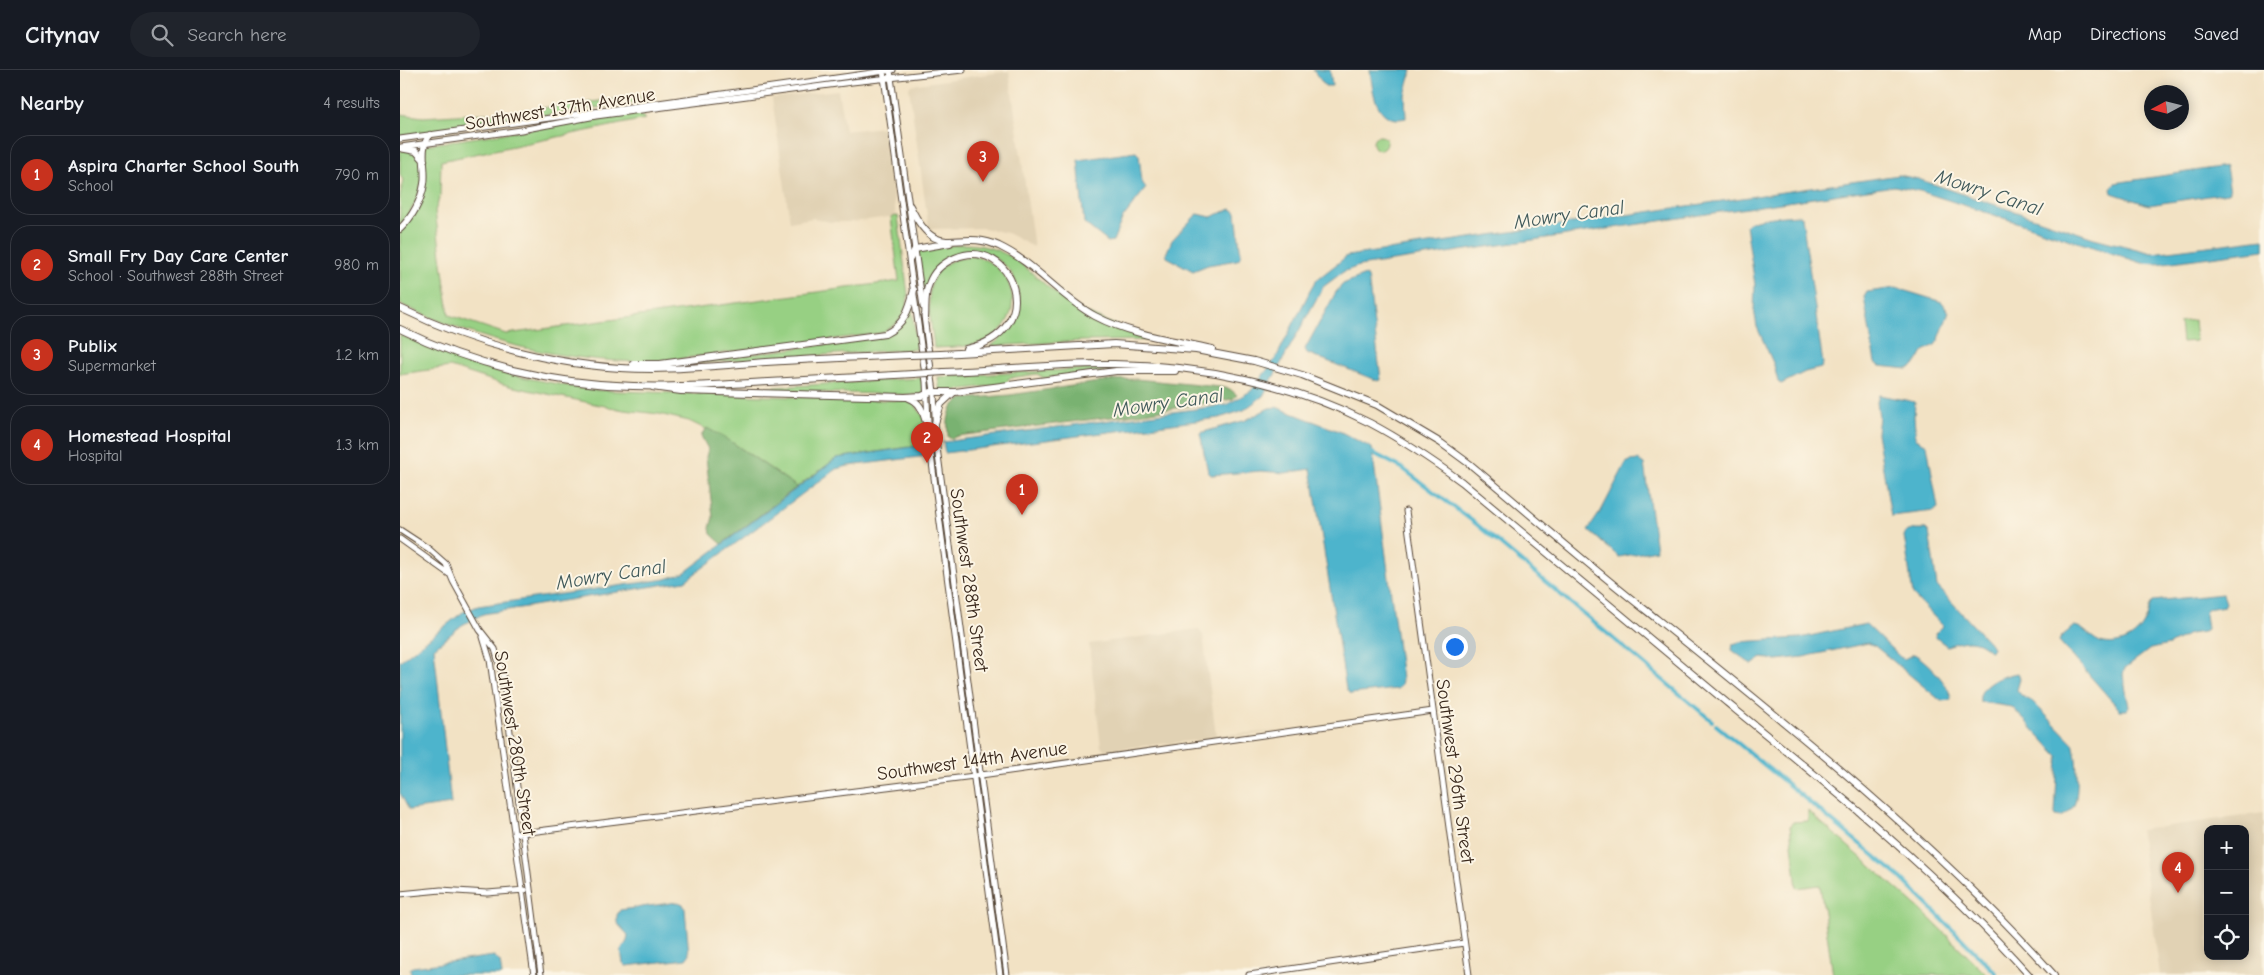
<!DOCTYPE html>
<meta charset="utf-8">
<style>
:root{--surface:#171b24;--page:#20242c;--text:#f1f3f6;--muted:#9ea1a6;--line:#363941;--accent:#c8321e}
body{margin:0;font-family:"Comic Neue",sans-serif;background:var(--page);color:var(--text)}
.controls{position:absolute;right:15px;bottom:15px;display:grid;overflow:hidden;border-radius:10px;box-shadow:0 2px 12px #0003}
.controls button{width:45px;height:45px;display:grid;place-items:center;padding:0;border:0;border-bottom:1px solid var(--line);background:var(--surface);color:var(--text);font:25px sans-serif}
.compass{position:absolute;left:1744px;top:15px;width:45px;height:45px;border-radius:50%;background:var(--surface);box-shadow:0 2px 12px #0003;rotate:263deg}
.you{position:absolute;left:1054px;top:576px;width:18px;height:18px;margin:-12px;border:4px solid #fff;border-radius:50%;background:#1a73e8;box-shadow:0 0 0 8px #1a73e833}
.badge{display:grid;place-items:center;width:32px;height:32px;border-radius:50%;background:var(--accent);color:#fff;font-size:16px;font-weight:700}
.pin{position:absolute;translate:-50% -41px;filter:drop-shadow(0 1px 2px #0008)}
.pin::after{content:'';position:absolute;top:26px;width:18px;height:15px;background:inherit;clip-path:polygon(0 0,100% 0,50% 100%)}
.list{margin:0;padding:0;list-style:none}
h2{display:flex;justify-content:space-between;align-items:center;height:65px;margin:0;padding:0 20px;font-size:21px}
h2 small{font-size:16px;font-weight:400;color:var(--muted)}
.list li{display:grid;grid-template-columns:32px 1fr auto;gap:15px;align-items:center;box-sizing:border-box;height:80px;margin:0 10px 10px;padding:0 10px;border:1px solid var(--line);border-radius:20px}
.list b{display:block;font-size:19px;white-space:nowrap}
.list p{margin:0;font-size:16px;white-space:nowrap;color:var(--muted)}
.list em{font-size:16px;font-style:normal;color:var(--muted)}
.icon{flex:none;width:28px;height:28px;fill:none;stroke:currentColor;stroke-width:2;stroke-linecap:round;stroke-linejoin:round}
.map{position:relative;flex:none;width:1864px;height:905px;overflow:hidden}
header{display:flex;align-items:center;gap:30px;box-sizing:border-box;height:70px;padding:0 25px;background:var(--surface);border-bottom:1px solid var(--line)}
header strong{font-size:24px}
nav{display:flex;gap:28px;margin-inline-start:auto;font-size:18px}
.search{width:350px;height:45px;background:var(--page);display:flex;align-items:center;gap:12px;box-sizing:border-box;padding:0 18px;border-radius:28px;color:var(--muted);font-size:19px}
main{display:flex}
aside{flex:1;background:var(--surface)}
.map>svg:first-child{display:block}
.built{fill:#e1d2b4;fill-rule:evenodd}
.green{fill:#97d083;stroke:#697d50}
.forest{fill:#79b271;stroke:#5a6e48}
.water{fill:#4db4cc;stroke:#446f75}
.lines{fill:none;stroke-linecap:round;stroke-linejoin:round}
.canal{stroke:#4db4cc;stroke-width:4}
.secondary-casing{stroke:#564637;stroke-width:7}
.highway-casing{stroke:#564637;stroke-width:8}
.secondary{stroke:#fff;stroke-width:5}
.highway{stroke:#fff;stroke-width:6}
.highway-bridge-casing{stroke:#564637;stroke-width:8;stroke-linecap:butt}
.highway-bridge{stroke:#fff;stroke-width:6}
.labels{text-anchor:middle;stroke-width:4;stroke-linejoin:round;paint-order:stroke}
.street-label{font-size:19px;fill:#3b2a1e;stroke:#fcf5e5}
.water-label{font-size:20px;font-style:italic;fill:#415a5b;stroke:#fcf5e5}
</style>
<header>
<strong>Citynav</strong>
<div class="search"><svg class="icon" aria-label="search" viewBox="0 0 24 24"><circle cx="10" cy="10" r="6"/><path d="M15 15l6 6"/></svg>Search here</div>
<nav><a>Map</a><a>Directions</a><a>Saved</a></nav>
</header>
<main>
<aside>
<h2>Nearby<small>4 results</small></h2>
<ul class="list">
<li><span class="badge">1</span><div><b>Aspira Charter School South</b><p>School</p></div><em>790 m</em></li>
<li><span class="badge">2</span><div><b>Small Fry Day Care Center</b><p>School · Southwest 288th Street</p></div><em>980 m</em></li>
<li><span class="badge">3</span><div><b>Publix</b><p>Supermarket</p></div><em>1.2 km</em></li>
<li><span class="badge">4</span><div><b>Homestead Hospital</b><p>Hospital</p></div><em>1.3 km</em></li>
</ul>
</aside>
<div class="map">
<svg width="1864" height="905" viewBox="0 0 1864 905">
<rect width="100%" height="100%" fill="#fcf5e5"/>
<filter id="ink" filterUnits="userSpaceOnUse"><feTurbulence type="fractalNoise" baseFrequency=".02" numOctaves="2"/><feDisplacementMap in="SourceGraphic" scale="10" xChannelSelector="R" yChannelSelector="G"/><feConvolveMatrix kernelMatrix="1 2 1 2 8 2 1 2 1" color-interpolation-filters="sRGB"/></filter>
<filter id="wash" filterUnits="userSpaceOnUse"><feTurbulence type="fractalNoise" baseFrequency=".0096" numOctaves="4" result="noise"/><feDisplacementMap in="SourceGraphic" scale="20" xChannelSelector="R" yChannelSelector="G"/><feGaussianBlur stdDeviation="1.12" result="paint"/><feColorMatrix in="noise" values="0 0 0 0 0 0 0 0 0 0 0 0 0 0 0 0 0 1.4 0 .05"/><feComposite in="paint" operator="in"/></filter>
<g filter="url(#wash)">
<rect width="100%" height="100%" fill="#f2e2c4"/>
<path class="built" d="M609 1 634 177 607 163 584 158 529 159 509 18 511 15Z
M438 20 445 61 484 57 496 146 453 152H430L413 148 390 152 372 28Z
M798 559 803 565 816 665 896 660 705 680 701 677 689 574Z
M1864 743V905H1760L1740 760ZM1808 759H1845V886H1808Z"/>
<path class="green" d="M242 26 239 30 230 33 0 66V44L23 47 107 42Z
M237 43 241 45 245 49 41 91 40 126 35 141 49 245 106 264 499 211 491 147 498 146 508 225C507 245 498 254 481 263L254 292C160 292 85 273 0 234V161L21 134 26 75Z
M973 73a7 7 0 1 1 14 0a7 7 0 1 1-14 0Z
M10 80 21 89C26 115 16 135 0 156V127L3 110 0 105V81Z
M561 174C619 174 632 212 676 237 700 251 732 260 758 270L683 271 590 276C632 252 628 189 576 183 569 182 557 183 550 187 540 194 532 211 524 221L518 181Z
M571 186C614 192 628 245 591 268 574 278 553 277 534 278 532 251 518 209 549 192 555 189 564 188 571 186Z
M512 238 517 279 280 294 485 266Z
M1794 250 1796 271 1782 272 1780 252Z
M0 265 79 296 107 304 189 320 509 331 513 332 523 346 528 374 437 388 397 417 330 371 289 351 259 344 224 340 109 316 50 297 0 304Z
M702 298H733L644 308 637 304 609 308 606 314 540 322 538 307Z
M522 308 523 324 521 325 328 320Z
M1408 741 1521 840 1587 905H1433L1420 815 1397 818 1390 756 1393 752 1408 751Z"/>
<path class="forest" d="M736 309 820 317 830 319 837 325 833 329 744 343 557 366 551 369 548 367C547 353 547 336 562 329L610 325 713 310Z
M307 358 330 371 397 417 322 474 311 464 310 458 313 447 306 387 308 379 301 366Z"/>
<path class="water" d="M913 0H930L932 16H925Z
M970 0H1012L1005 25 1006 48C976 55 973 23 970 0Z
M736 82 739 85 742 112 746 118 722 149 713 171 708 172 684 153 678 90Z
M1826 96 1830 122 1828 123 1749 135 1712 123 1711 119 1715 113Z
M1499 105 1518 109 1694 168 1752 183 1864 169V180L1756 194 1742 193 1520 121 1494 116 959 196 943 202 923 217 863 326 844 340 819 348 545 383 543 372 826 335 851 321 876 288 915 211 947 186Z
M831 139 836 142 841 187 837 190 808 195 793 201 767 187 766 184 772 170 795 146 798 144 811 147Z
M1399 145 1402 147 1423 294 1421 298 1405 302 1381 314 1378 312 1374 295 1357 257 1354 239 1355 215 1346 155C1353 147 1387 146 1399 145Z
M965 205 968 207 981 310 978 311 907 283 905 279 936 222 943 214Z
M1496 218 1542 232 1549 242 1539 269 1535 275 1524 281 1514 296 1508 299 1480 296 1475 293 1464 227 1467 222Z
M1479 325 1515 332 1514 347 1516 369 1527 375 1538 438 1534 441 1491 446 1477 363 1479 347 1477 332Z
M876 337 941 362 972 378 1002 609 1001 616 997 619 950 624 946 619 911 399 885 403 861 401 811 405 808 402 800 363 846 350 869 338Z
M525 375 527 386 448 396 436 399 285 511 83 544 62 555 34 578 51 734 9 740 0 723V591L63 542 78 536 266 509 284 503 437 388Z
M1238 390 1244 394 1256 480 1219 487 1188 460 1201 441 1226 393 1230 391Z
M1515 459H1526L1529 462 1537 516 1593 577 1592 580 1590 581C1575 567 1565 570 1547 576L1535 567 1536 563 1543 556 1513 525 1504 466 1506 462Z
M1823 524 1826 533 1824 536 1807 539 1805 544 1807 559 1804 562 1789 564 1769 575 1750 579 1725 598 1723 605 1729 637 1727 640H1720L1659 571 1661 567 1674 556C1685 557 1692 571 1704 573 1722 576 1739 566 1746 549 1749 543 1748 536 1753 531Z
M1466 554 1500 587 1504 589 1514 584C1526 590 1552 617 1551 630L1541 631 1475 576 1468 573 1403 587 1377 590 1362 588 1352 595 1332 580 1333 574 1339 572 1400 568Z
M1618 603 1620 609 1617 620 1622 626 1633 632 1673 673C1677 685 1680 727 1673 737 1671 741 1665 745 1661 747L1656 746 1655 744 1658 686 1612 637 1580 632C1577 614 1604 605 1618 603Z
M278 832 283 834 285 839 289 885 286 889 226 896 223 893 221 881 227 871 228 865 217 853V845L220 840Z
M94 886 100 892 102 905H11L10 898 13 897Z"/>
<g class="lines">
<path class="canal" d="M973 383 1002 398 1075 453 1312 651
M1316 655 1501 808 1596 903"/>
</g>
</g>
<g filter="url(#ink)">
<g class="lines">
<g class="secondary-casing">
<path id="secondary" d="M483 0 526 312 529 370 600 905
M490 0 523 237
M0 69 493 0
M1 77 121 60 196 46 452 12 563 0
M524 246 534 322 536 370 607 905
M1006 441 1069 905
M0 460 29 479 46 494 53 511 80 560 95 579 103 607 141 905
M0 469 49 504
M83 567 90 590 134 905
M114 764 574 706 1033 641
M0 824 41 820 87 823 125 820
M849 905 1064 873"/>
</g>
<g class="highway-casing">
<path id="highway" d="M0 78 16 81 24 90
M510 136C538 195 556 157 599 176 635 193 660 227 695 246 731 265 773 270 812 279
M0 159C12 147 21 132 24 114 27 98 18 78 30 65
M510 189 515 179 550 173
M0 238C77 276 166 299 252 299 290 299 328 295 366 292 414 289 462 287 510 285
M525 248C526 237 524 224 529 214 533 202 543 193 555 188 612 164 650 261 566 279
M0 259C72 295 153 314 233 316 279 318 324 314 369 312 417 309 465 307 513 304
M541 284 714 274 796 280 854 291 902 305 977 335 1041 373 1071 395C1130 444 1188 495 1248 542 1390 656 1533 770 1654 905
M233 294H260L485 264C504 255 509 240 514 220
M544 302C600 300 658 293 714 294 801 295 891 313 970 353 1002 370 1032 390 1062 412 1150 485 1238 559 1326 632 1432 718 1538 803 1629 905
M252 317 281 321 505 327 522 326 531 322H555L716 301H775
M509 328C523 333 523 345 528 358
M535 353 541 334 553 323"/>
</g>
<use href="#secondary" class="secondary"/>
<use href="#highway" class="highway"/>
<g class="highway-bridge-casing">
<path id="highway-bridge" d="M510 285 541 284
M513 304 544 302"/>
</g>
<use href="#highway-bridge" class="highway-bridge"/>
</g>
</g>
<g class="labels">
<g class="street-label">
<text transform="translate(160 38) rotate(-9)" y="7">Southwest 137th Avenue</text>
<text transform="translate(570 510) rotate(82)" y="7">Southwest 288th Street</text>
<text transform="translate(116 673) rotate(81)" y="7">Southwest 280th Street</text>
<text transform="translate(572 690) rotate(-8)" y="7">Southwest 144th Avenue</text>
<text transform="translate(1056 701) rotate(82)" y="7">Southwest 296th Street</text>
</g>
<g class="water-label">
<text transform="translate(1589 122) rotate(18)" y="7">Mowry Canal</text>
<text transform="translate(1169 144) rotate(-8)" y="7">Mowry Canal</text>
<text transform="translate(768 332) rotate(-8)" y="7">Mowry Canal</text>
<text transform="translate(211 504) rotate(-9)" y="7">Mowry Canal</text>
</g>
</g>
</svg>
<div class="controls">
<button>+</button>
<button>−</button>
<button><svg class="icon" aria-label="locate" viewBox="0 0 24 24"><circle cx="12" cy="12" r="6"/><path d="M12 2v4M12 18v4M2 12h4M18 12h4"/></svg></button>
</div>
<svg class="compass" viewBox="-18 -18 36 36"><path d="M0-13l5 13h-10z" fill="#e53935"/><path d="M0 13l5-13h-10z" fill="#9ea1a6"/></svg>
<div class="you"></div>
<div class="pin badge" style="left:622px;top:445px">1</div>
<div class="pin badge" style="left:527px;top:393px">2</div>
<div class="pin badge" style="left:583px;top:112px">3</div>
<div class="pin badge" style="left:1778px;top:823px">4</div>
</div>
</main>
